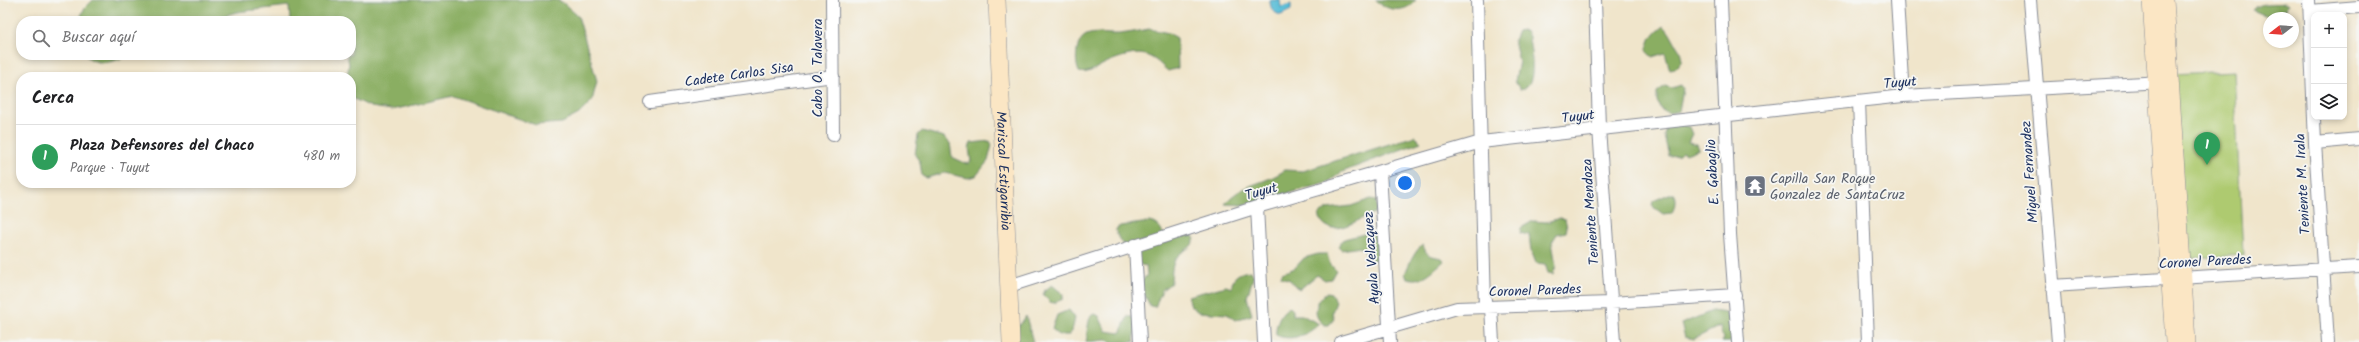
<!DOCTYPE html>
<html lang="es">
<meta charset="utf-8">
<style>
:root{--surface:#fff;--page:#f2f2f2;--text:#202124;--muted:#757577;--line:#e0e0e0;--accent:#c8321e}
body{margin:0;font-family:Kalam,sans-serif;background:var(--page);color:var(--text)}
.controls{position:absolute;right:12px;top:12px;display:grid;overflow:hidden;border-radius:8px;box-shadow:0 2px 6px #0003}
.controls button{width:36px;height:36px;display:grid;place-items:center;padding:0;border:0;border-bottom:1px solid var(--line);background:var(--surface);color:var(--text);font:20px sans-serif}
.compass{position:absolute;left:2263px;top:12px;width:36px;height:36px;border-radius:50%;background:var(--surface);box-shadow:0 2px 6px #0003;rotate:253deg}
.you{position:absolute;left:1405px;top:183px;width:14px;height:14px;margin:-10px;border:3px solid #fff;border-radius:50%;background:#1a73e8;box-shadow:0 0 0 6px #1a73e833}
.badge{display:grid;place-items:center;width:26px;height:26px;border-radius:50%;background:var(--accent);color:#fff;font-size:13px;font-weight:700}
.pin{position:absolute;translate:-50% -33px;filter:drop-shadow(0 1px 2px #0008)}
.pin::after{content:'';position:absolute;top:21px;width:14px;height:12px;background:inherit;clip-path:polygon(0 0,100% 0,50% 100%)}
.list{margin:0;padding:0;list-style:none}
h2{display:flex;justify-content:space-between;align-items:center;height:52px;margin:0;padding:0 16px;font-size:17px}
h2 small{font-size:13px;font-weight:400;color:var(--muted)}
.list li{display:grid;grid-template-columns:26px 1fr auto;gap:12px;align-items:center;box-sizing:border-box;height:64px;padding:0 16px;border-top:1px solid var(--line)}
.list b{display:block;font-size:15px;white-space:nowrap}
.list p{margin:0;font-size:13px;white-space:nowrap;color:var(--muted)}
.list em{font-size:13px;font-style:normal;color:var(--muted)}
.icon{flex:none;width:22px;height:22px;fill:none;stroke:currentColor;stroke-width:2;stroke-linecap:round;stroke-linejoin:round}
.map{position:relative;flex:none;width:2359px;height:342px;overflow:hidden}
.search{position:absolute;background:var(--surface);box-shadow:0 2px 6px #0003;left:16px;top:16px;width:340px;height:44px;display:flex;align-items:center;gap:10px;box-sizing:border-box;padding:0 14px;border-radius:16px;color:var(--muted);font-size:15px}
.panel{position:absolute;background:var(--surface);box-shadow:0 2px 6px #0003;left:16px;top:72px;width:340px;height:116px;border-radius:16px}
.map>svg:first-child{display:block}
.green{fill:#aeca70;stroke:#647c67}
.forest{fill:#8aae62;stroke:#526e60}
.water{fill:#59bdd7;stroke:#3a769a}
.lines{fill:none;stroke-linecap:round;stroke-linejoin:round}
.street-casing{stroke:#868a94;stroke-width:14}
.secondary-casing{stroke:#868a94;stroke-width:18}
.street{stroke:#fff;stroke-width:12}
.secondary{stroke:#fbe6c4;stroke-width:17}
.labels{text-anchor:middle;stroke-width:3.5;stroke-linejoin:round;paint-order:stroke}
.street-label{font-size:14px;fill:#1b2f5e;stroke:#f6f6f2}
.worship-label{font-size:14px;fill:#5b616d;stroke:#f6f6f2;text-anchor:start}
</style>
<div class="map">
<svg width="2359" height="342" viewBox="0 0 2359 342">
<rect width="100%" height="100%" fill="#f6f6f2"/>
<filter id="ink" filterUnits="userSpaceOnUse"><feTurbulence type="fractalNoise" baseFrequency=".025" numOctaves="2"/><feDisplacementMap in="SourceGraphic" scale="8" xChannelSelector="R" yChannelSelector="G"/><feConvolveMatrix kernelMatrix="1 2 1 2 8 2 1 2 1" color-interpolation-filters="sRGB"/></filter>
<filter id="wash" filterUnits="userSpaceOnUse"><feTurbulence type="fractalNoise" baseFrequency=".012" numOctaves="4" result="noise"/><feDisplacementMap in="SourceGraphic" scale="16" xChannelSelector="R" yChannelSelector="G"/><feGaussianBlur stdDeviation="0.9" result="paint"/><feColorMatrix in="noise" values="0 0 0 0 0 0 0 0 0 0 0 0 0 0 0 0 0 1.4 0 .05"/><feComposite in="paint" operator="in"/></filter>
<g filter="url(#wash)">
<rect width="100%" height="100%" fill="#f0e5cb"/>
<path class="green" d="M2234 71 2243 255 2181 259 2171 74Z"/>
<path class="forest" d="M93 0H556L562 2 578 16 597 81 592 101 579 114 562 123 536 125 453 96 392 110 371 107 352 98 351 77H347L349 64 347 55H351V21H290L289 6 237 12 206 21H79L84 9Z
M1375 0H1416C1405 14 1387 11 1375 0Z
M2285 3 2289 5 2287 9 2265 16 2252 10C2259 1 2274 5 2285 3Z
M1664 26C1672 34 1674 44 1682 53L1681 62 1675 69 1670 70 1665 53 1652 57 1646 51 1651 37Z
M1149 29 1169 33 1177 38 1178 68 1168 71C1162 66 1156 59 1148 56 1135 50 1111 60 1100 66 1093 70 1087 74 1079 72 1076 64 1076 59 1077 51 1081 26 1100 35 1119 34 1129 33 1139 31 1149 29Z
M1522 30 1527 32 1529 37C1530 51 1540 85 1520 90L1515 81 1519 61 1514 40 1518 31Z
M85 55H131C115 61 99 68 85 55Z
M1681 85 1683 89 1679 111 1670 113 1661 110 1657 101V92L1665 86 1672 88Z
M1679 124 1689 127 1692 134 1688 142 1697 144 1699 149 1686 154 1682 152 1679 155 1669 156 1664 136 1666 127Z
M922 131 944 137 950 143 952 157 967 164 971 162 969 148 971 143 990 141 992 145 988 161 976 176 968 178 944 173 926 178 922 176 920 162 915 155 918 135Z
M1415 136 1421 142 1342 172 1327 183 1243 205 1225 204C1241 183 1264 185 1285 170L1303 171Z
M1669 194H1674C1676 201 1675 206 1672 213L1663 214 1652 206 1653 201Z
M1371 199 1376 200 1377 209 1375 213C1359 218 1327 243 1319 215L1326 209 1351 206Z
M1560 218 1565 219 1567 227 1566 232 1557 234 1552 242 1556 266 1553 274 1548 273 1545 264 1536 263 1531 251 1529 235 1520 233 1521 228 1533 221 1546 222Z
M1150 222C1162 224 1163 233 1165 243L1182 235H1192L1195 239C1191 248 1188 248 1181 253 1171 261 1172 271 1171 283L1162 290 1155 307 1150 306 1144 294 1140 293 1141 282 1147 275 1146 266 1141 265C1133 256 1116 241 1116 229L1120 226Z
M1372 232C1381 238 1380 247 1379 257L1375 260 1370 259 1361 247 1341 250 1338 247 1344 239Z
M1423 245C1427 257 1430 255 1441 258L1444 261C1433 270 1423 283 1407 278L1405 274C1408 266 1416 248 1423 245Z
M1318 254H1327L1330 264 1336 270 1331 279 1325 280 1317 275 1300 289 1296 287 1290 280 1281 277 1282 273 1295 268 1304 258Z
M1250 271 1254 275 1247 297 1252 315 1235 320 1227 314 1198 312 1191 306 1188 296 1226 286 1232 288C1231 277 1239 272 1250 271Z
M1052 285 1063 294V299L1054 303 1050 302 1043 295 1045 290Z
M1327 292 1331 293 1336 302 1332 312 1334 319 1329 325H1325C1311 318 1315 300 1327 292Z
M1290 307 1293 310V315H1302L1319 324C1308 335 1291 342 1276 335 1275 325 1280 311 1290 307Z
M1069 310 1075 318 1073 327 1069 335H1059L1052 329 1057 315Z
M1712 311 1726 313 1731 322 1733 342H1722L1724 338 1722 335 1720 326 1694 339 1685 337 1681 324Z
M1095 314 1099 316 1106 331 1120 333 1128 316 1137 319 1134 342H1112L1106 340 1086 342C1088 334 1087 323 1091 315Z
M1026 316 1033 342H1009L1011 324 1020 325Z"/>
<path class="water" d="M1270 0H1280L1281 7 1291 4V10L1281 15C1273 13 1270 8 1270 0Z"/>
</g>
<g filter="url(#ink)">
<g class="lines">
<g class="street-casing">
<path id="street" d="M832 0 833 135
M1477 0 1485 307
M1595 0 1599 128 1614 342
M1721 0 1730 234 1738 342
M1897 0 1903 96
M2030 0 2058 342
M2309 0 2315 143 2328 342
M2310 11 2359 7
M1859 101 1868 342
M650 102 833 76
M2315 143 2359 139
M1380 172 1390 342
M1257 207 1264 342
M1135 245 1140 342
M1009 286 1257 207 1481 142 1903 96 2163 82
M2052 286 2359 267
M1491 307 1493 342
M1341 342 1457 308 1611 303 1735 295"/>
</g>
<g class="secondary-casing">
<g id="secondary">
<path id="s1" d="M997 0 1011 342"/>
<path d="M2151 0 2174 342"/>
<path d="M2165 0 2187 342"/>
</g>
</g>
<use href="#street" class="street"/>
<use href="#secondary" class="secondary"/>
</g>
</g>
<defs>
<g id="temple-square" transform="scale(1.15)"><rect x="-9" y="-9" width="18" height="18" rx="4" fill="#6b7280" stroke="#f6f6f2"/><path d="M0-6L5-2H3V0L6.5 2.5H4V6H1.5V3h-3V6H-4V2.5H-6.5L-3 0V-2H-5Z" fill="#fff"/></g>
</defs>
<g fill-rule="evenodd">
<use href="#temple-square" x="1755" y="186"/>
</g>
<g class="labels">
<g class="street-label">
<text transform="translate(817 68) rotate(-90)" y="5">Cabo O. Talavera</text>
<text transform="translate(739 74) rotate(-8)" y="5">Cadete Carlos Sisa</text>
<text transform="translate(1900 82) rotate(-5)" y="5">Tuyut</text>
<text transform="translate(1578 116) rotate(-7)" y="5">Tuyut</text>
<text dy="5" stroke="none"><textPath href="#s1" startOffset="171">Mariscal Estigarribia</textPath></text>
<text transform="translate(1712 172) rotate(-93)" y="5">E. Gabaglio</text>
<text transform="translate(2029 172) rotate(-94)" y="5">Miguel Fernandez</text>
<text transform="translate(2302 184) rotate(-93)" y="5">Teniente M. Irala</text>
<text transform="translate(1261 191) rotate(-16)" y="5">Tuyut</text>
<text transform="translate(1590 212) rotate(-94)" y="5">Teniente Mendoza</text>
<text transform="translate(1371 258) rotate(-94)" y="5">Ayala Velazquez</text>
<text transform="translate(2205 261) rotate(-3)" y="5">Coronel Paredes</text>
<text transform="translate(1535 290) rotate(-2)" y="5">Coronel Paredes</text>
</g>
<g class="worship-label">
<text x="1770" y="183">Capilla San Roque<tspan x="1770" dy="16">Gonzalez de SantaCruz</tspan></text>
</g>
</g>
</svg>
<div class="controls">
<button>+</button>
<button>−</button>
<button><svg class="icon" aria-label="layers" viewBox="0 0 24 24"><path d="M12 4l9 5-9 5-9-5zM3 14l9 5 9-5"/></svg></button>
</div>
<svg class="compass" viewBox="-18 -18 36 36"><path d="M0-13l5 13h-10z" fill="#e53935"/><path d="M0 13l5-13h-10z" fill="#757577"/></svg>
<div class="you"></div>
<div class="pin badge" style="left:2207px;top:165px;background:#2e9e5b">1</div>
<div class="search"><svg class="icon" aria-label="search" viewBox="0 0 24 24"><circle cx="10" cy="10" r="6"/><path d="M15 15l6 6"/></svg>Buscar aquí</div>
<section class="panel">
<h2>Cerca<small></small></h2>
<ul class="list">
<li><span class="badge" style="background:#2e9e5b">1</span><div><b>Plaza Defensores del Chaco</b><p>Parque · Tuyut</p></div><em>480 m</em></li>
</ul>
</section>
</div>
